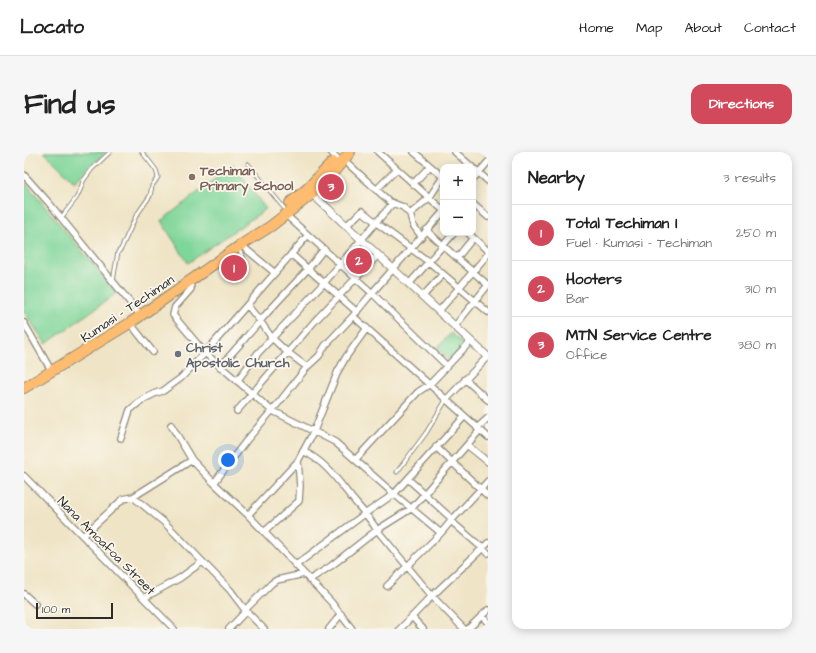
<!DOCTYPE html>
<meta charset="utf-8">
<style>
:root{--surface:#fff;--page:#f6f6f6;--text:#222;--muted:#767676;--line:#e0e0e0;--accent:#d1495b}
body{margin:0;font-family:"Architects Daughter",sans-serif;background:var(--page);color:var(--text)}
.controls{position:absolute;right:12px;top:12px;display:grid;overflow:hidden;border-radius:8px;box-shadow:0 2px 10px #0003}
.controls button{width:36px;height:36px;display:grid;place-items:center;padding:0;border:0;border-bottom:1px solid var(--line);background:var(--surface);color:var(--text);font:20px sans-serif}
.scale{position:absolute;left:12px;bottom:10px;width:77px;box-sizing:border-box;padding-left:4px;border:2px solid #2b2b2b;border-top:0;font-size:11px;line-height:14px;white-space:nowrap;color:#2b2b2b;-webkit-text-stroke:3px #fbf7ec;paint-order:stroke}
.you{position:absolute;left:204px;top:308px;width:14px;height:14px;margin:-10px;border:3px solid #fff;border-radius:50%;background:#1a73e8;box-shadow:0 0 0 6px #1a73e833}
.badge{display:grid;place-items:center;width:26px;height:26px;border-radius:50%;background:var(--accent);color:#fff;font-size:13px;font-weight:700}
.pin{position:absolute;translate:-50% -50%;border:2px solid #fff;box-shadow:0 1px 4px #0006}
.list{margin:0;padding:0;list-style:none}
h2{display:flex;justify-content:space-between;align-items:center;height:52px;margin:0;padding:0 16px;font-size:17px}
h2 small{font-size:13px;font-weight:400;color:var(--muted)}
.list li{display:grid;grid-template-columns:26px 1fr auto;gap:12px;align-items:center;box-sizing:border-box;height:56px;padding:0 16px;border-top:1px solid var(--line)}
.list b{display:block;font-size:15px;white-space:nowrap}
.list p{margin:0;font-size:13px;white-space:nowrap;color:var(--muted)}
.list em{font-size:13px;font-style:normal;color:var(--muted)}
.map{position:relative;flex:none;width:464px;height:477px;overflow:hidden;border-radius:12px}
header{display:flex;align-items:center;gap:24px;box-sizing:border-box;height:56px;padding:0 20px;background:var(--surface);border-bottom:1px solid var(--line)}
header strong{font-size:19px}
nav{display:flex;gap:22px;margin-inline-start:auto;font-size:14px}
.intro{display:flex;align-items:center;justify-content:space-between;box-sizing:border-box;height:96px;padding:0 24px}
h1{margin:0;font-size:28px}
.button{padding:10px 18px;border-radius:12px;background:var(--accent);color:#fff;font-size:14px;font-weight:700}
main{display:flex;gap:24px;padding:0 24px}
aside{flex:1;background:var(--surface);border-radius:12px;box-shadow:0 2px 10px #0003}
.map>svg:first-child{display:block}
.green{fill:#7fd69a;stroke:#558062}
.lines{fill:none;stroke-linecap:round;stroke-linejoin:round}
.service-casing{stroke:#8d8878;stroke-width:5}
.minor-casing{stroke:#8d8878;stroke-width:8}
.tertiary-casing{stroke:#8d8878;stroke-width:9}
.trunk-casing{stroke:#8d8878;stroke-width:12}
.service{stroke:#fff;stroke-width:3}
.minor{stroke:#fff;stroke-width:5.5}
.tertiary{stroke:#fff;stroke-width:7}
.trunk{stroke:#fdbc6f;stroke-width:10}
.education-dot{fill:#8d6e63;stroke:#fbf7ec;stroke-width:1.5}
.worship-dot{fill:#6b7280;stroke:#fbf7ec;stroke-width:1.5}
.labels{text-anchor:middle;stroke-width:3.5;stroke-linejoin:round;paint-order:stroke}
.education-label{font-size:13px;font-weight:bold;fill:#785e54;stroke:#fbf7ec;text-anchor:start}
.street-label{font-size:13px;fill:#2b2b2b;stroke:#fbf7ec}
.worship-label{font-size:13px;font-weight:bold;fill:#5b616d;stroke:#fbf7ec;text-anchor:start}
</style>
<header>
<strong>Locato</strong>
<nav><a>Home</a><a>Map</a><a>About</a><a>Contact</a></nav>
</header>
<div class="intro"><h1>Find us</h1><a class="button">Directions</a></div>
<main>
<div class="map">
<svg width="464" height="477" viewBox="0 0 464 477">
<rect width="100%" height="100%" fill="#fbf7ec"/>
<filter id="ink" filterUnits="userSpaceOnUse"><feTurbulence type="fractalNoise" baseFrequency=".025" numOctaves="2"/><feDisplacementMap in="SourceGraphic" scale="8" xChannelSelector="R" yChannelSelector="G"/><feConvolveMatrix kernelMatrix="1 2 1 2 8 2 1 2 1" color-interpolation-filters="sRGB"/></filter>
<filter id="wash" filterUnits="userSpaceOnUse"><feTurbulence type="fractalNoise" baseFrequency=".012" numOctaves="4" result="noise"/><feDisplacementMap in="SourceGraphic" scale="16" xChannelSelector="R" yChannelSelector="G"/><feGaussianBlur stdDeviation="0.9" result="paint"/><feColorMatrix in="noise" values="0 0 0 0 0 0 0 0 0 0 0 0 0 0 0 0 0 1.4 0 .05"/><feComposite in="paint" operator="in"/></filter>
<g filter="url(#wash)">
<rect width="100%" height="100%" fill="#efe4c6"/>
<path class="green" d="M20 0H82L50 30Z
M209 13 242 57 164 111 137 69Z
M0 29 93 141 22 192 0 160Z
M427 181 441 194 425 209 413 196Z"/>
</g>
<g filter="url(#ink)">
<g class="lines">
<g class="service-casing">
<path id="service" d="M224 12 260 56
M37 66 53 45 57 36 59 29 68 17 86 0
M201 106 209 117 213 118 221 113C221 106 218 103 214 97
M89 129 94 100 97 97 112 64 126 44 128 34 134 25 132 18 118 0
M373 320 402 281 422 248"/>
</g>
<g class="minor-casing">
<path id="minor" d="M307 0 313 6
M354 0 419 58
M390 0 419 25
M431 0 448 15
M320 8 366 50 379 55 386 62 389 73 397 84
M452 18 464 29
M0 23 25 51 117 164
M449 27 464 10
M389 32 406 14
M352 38 373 17
M449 52 464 65
M386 62 405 46 419 25
M262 63 348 141 423 214
M322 74 338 59 354 72 405 110 464 160
M402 78 433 106 449 86
M444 81 464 99
M217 93 251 121
M267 102 333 160
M433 106 464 133
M166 129 167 137 151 155 149 163 181 201 247 258 311 290 370 342 417 381
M385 132 430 81
M399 144 419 122
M223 153 236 169 248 186 263 200 283 215
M415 159 464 102
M329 164 464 285
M0 171 28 220
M106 171 129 200
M431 174 464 133
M196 215 244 160 284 117 300 97
M441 227 464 248
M213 229 234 201 300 131 369 51
M422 248 464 204
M213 259 290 170 354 103
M147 273 168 308
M453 276 464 266
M97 286 106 258 118 248 132 241 139 239 157 226 181 201 284 83
M443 293 464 310
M412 295 464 344
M279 299C304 311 315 331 332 351 340 360 347 368 353 378L408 444 440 477
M332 307 394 240 406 232 447 189
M0 324 150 477
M384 327 428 367
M190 331 222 289 257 248 283 215 295 204 301 194 329 164 348 141 419 60
M109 345 141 371 206 438 222 459 205 477
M224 363 274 309
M427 369 464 401
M240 380 275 349 276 334 274 309 290 279 314 219 322 205 343 176
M59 384 99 347 109 345 168 308 190 331 224 363 307 450 328 477
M272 413 342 361 370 342 440 265
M285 428 307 414 353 378 388 356 456 278
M363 434 417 381 427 369 464 329
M0 442 11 452
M120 446 156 426 178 410
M458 464 464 471
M388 465 399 477
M240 477 222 459 223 456 248 431 253 428 280 422
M305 477 317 462
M376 477 408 444 464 391
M444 477 464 458"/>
</g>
<g class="tertiary-casing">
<path id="tertiary" d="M285 39 464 205"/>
</g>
<g class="trunk-casing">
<path id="trunk" d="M266 51 283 37 309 10
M0 236 106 171 217 93 247 74 288 42 303 28 326 0"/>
</g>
<use href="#service" class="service"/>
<use href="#minor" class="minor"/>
<use href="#tertiary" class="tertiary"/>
<use href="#trunk" class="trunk"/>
</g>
</g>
<circle class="education-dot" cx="168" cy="25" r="4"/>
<circle class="worship-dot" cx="154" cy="202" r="4"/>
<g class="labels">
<g class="education-label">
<text x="176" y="23">Techiman<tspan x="176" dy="15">Primary School</tspan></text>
</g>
<g class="street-label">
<text transform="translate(103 156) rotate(-34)" y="5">Kumasi - Techiman</text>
<text transform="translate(83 393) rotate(45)" y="5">Nana Amoafoa Street</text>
</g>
<g class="worship-label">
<text x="162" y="200">Christ<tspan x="162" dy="15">Apostolic Church</tspan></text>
</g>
</g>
</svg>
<div class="controls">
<button>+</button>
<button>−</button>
</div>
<div class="scale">100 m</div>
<div class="you"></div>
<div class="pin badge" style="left:210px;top:116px">1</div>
<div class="pin badge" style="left:335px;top:109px">2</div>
<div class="pin badge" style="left:307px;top:35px">3</div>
</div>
<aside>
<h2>Nearby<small>3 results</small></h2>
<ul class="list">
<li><span class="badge">1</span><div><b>Total Techiman I</b><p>Fuel · Kumasi - Techiman</p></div><em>250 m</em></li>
<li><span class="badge">2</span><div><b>Hooters</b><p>Bar</p></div><em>310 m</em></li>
<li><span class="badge">3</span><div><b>MTN Service Centre</b><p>Office</p></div><em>380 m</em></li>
</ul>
</aside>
</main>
